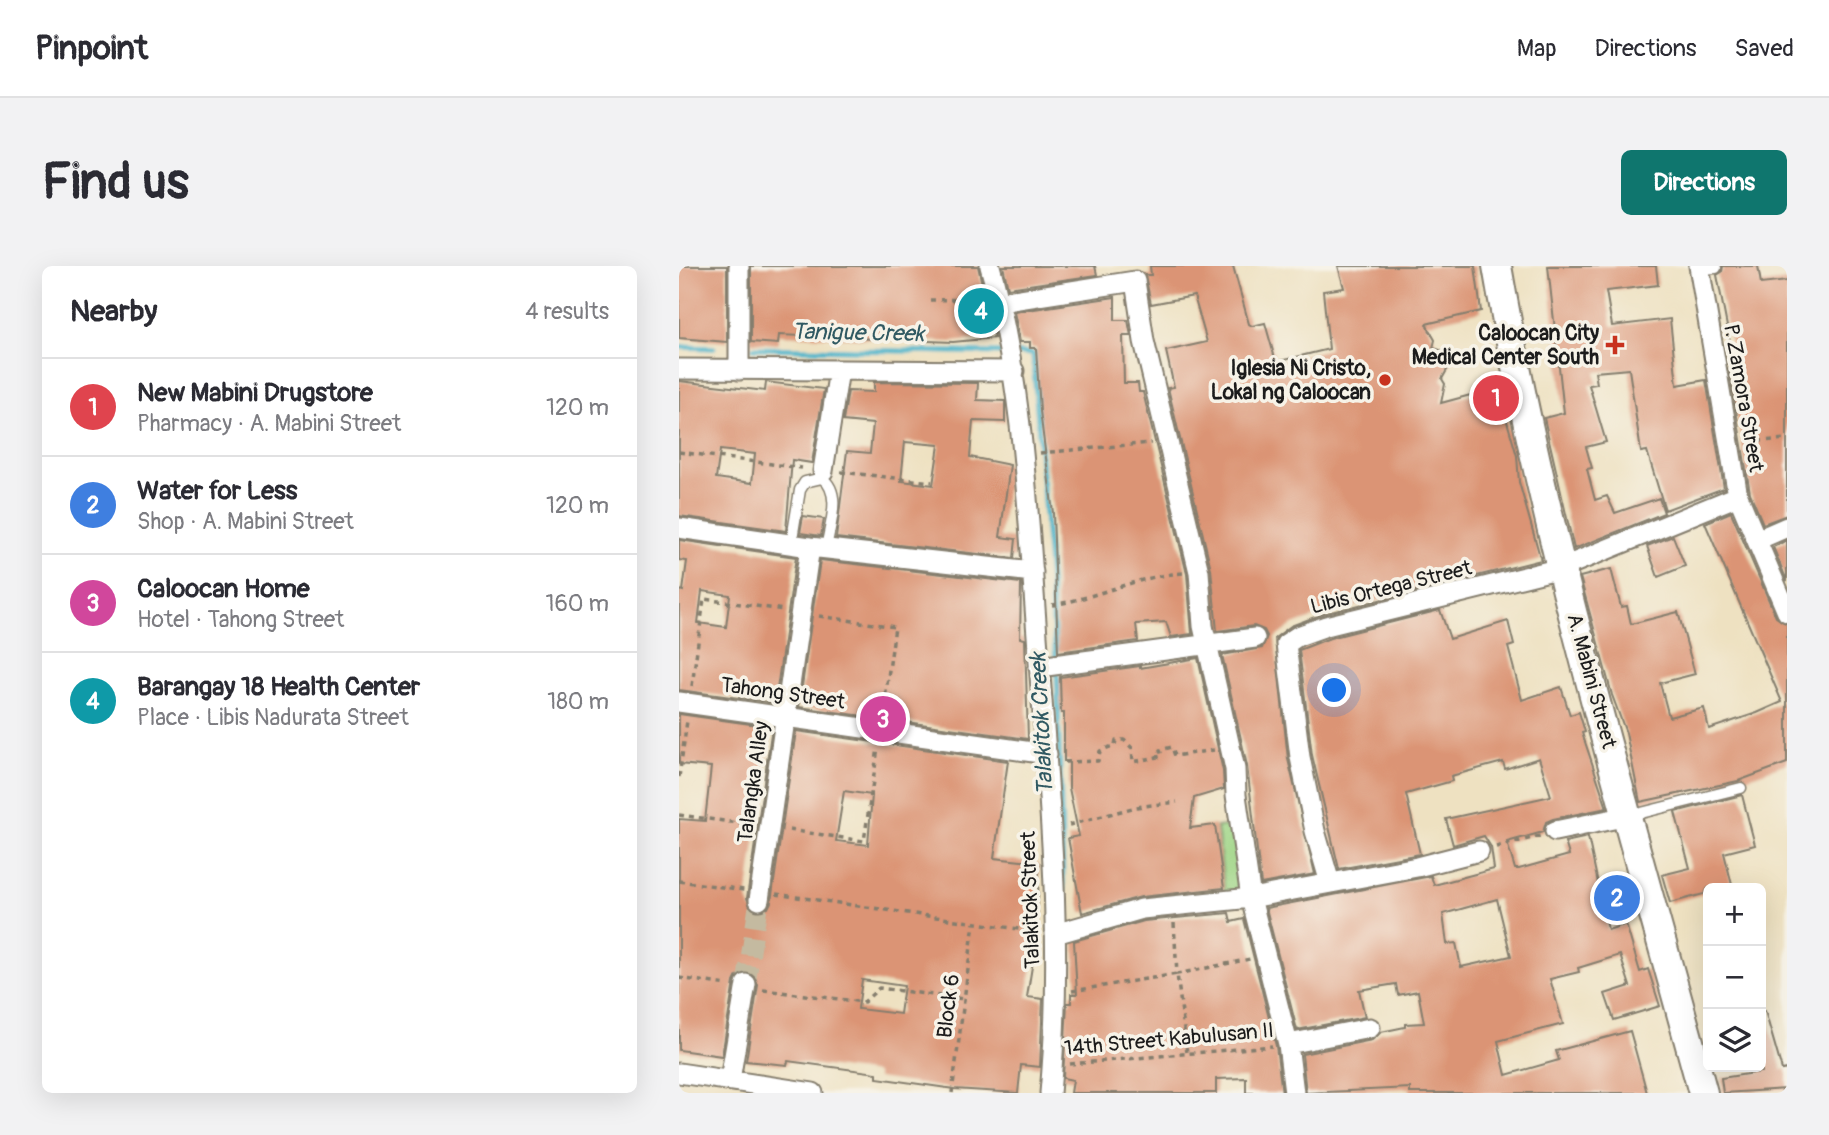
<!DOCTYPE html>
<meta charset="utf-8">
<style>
:root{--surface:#fff;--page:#f2f2f3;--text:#2b2b33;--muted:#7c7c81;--line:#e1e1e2;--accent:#0f766e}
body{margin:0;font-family:Pangolin,sans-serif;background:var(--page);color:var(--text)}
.controls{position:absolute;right:21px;bottom:21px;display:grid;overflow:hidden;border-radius:10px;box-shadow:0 7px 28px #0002}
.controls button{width:63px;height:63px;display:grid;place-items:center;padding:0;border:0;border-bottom:2px solid var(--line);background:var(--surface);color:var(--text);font:35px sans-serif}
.you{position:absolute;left:656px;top:425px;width:24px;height:24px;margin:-18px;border:5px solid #fff;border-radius:50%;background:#1a73e8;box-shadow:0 0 0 10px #1a73e833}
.badge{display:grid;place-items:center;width:46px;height:46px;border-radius:50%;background:var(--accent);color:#fff;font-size:23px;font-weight:700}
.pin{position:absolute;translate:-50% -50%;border:4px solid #fff;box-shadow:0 2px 7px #0006}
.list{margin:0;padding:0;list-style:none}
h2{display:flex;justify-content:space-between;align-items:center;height:91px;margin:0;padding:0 28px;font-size:30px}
h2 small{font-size:23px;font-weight:400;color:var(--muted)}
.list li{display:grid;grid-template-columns:46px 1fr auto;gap:21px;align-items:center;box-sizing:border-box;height:98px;padding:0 28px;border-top:2px solid var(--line)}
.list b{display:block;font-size:26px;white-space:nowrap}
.list p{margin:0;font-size:23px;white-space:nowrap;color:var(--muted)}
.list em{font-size:23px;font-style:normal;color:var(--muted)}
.icon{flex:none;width:38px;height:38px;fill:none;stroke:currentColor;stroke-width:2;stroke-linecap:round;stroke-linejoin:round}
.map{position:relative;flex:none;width:1108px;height:827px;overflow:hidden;border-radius:10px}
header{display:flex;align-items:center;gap:42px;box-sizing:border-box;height:98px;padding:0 35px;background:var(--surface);border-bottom:2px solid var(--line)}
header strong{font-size:33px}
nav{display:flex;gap:38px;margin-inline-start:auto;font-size:24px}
.intro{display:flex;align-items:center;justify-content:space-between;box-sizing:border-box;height:168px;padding:0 42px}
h1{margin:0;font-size:49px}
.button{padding:18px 32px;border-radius:10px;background:var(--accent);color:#fff;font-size:24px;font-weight:700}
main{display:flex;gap:42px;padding:0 42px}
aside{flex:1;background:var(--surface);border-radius:10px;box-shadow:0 7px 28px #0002}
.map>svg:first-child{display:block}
.green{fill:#9fd586;stroke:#5e7851;stroke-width:2}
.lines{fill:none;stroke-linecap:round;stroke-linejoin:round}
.stream{stroke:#4db5cb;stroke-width:5}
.building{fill:#db9475;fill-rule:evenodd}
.street-tunnel{stroke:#c4baa0;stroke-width:19;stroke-dasharray:19 10;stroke-linecap:butt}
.lane-casing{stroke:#857e6e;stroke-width:13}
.street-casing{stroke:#857e6e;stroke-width:23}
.secondary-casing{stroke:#857e6e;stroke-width:32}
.path{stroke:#857e6e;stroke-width:3.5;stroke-dasharray:5 5;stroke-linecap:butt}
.lane{stroke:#fff;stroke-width:10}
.street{stroke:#fff;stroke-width:19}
.secondary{stroke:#fff;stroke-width:28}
.poi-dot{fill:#c8321e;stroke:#f7f3e8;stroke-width:2.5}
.labels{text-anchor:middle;stroke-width:7;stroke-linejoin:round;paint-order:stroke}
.poi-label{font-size:21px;font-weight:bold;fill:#1c1c1c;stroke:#f7f3e8;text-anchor:end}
.street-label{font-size:21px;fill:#1c1c1c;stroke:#f7f3e8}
.water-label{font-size:23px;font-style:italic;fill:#305962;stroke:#f7f3e8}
</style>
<header>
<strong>Pinpoint</strong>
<nav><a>Map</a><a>Directions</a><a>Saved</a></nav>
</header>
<div class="intro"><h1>Find us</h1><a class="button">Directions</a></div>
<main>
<aside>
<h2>Nearby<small>4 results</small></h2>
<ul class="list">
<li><span class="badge" style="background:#e0444e">1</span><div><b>New Mabini Drugstore</b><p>Pharmacy · A. Mabini Street</p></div><em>120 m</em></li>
<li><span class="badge" style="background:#3f7fe0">2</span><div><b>Water for Less</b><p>Shop · A. Mabini Street</p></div><em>120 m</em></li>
<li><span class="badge" style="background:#d1479c">3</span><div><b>Caloocan Home</b><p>Hotel · Tahong Street</p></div><em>160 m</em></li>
<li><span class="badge" style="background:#0f9aa8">4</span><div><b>Barangay 18 Health Center</b><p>Place · Libis Nadurata Street</p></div><em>180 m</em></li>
</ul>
</aside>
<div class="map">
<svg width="1108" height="827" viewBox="0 0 1108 827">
<rect width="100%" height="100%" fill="#f7f3e8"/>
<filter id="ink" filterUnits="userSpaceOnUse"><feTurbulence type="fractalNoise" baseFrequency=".0143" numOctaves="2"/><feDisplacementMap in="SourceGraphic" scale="14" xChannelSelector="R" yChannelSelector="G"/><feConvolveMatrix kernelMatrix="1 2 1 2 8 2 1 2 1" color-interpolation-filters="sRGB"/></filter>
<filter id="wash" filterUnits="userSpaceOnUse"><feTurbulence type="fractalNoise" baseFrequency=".00686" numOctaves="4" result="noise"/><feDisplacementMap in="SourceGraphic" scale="28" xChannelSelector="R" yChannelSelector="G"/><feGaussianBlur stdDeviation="1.57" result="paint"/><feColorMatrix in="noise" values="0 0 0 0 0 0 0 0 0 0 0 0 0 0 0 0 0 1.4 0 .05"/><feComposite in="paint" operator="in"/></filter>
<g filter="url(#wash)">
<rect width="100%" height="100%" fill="#eee1c1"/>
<path class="green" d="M568 557 577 625 546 629 538 561Z"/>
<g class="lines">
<path class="stream" d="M0 81 35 82
M74 82 325 87
M339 87 354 88 377 394
M378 404 385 653"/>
</g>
<g id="blocks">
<path class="building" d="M0 0H48V76L0 72Z
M72 0H299L315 72 274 76 100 69 99 78 72 76Z
M324 0H416L418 9 329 22Z
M471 0H554L570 58 573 60 586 57 597 96 650 83 644 25 665 22 659 0H796L802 45 747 58 756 74 754 82 768 86 774 93 763 113 766 118 762 137 821 121 830 151 827 152 838 190 840 216 862 294 644 348 612 360 596 372 609 493 636 608 582 618 568 500 543 389 583 382 588 370 585 364 575 360 538 365 532 303 489 122 495 121 487 85 528 76 515 30 472 38 466 9H472Z
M869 0H977L979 19 927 25 933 60 991 53 998 119 1027 114 1045 222 986 244 968 185 962 186 950 103 916 106 918 118 910 119 927 176 907 181 913 202 908 203 916 234 928 230 936 247 980 232 985 247 895 283 865 152 885 147Z
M1044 0H1079L1082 18 1108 15V249L1084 258 1071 227 1050 103 1056 102 1038 9 1043 6Z
M436 31V54H449L452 70H444L445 117H459L460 126H464L508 308 513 368 492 371 487 356 457 358 459 375 379 386 374 247 361 145 357 82H351V76H341L335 46Z
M0 115 86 125 87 116 145 123 133 197 113 194 107 265 0 250ZM41 184 76 188 73 217 37 212Z
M195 116 299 117 298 134 326 135V156L294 155 291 191 331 199 321 271 337 273 335 292 157 272 168 185 191 187 194 158 164 155 169 125 195 126ZM226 176 260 179 254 219 222 215Z
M1052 246 1097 351 1108 358V497L1059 515 961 536 947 467 933 429 901 311 932 303 942 341 948 340 952 358 999 346 1016 408 981 417 990 451 1025 442 1030 463 1078 447 1103 436 1026 257Z
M124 250 145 253 142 270 121 267Z
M994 270 1006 300 979 311 968 280Z
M0 274 117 291 96 437 0 424V324L4 325 8 295 0 294ZM23 325 51 329 47 361 19 357Z
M1108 274V315L1094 281Z
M141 294 342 317 341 372 346 373 349 473 120 441Z
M761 344 771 373 829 355 835 379 829 381 843 434 882 421 891 449 900 446 906 466 903 467 928 542 874 553 867 556 864 566 828 576 836 603H840L890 589 886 576 909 571 929 664 947 658 961 706 969 703 981 740 935 754 926 728 951 720 941 689 899 702 900 706 871 713 884 758 819 775 827 809 880 794 877 785 951 765 968 827H731V822L627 827 623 788 693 774 702 766 726 761V758L745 757 739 725 719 729 717 718 680 724 686 751 618 764 587 642 752 610 755 619 815 603 812 581 805 570 774 579 767 553 872 530 860 492 826 503 824 496 772 510 773 515 727 528 741 588 660 603 633 489 620 384 651 372ZM818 633 832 690 782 701 777 677 768 678 764 648Z
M519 392 544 505 545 523 515 532 511 562 536 559 545 622 462 631 403 647 389 572 400 570 390 522V495H385V447H382L381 411 461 400V402Z
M0 448 93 461 68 632 72 643 79 646 89 642 92 636 117 465 329 495 315 592 360 597 358 670 348 731 364 733 361 801 342 799 339 827 275 823 198 812V807L109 795 108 799 67 795 79 719 75 709 68 706 58 710 55 716 43 790 0 784V553L26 555 32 501 0 498ZM165 525 193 529 189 579 157 575ZM183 714 225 720 221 748 179 743Z
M1063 529 1076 579 1045 587 1053 619 1029 622 1025 628 991 637 983 609 1011 602 996 546Z
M550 647 552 656 565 653 597 780 603 827H567V812L537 813V827H392L394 814 384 812 388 737H392V728H398L395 675 465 655Z
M1086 745 1103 804 1108 803V823L1044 827 1042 812 1082 806V746Z"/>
</g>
</g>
<g filter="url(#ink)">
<use href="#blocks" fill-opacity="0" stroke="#857e6e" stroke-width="2"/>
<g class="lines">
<path class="street-tunnel" d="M67 718 80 634"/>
<g class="lane-casing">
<path id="lane" d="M1021 3 1037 2
M143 212C164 227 150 261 147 283
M112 279 121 224 126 216 143 212 144 205
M950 550 1062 522"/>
</g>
<g class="street-casing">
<path id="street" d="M311 0C346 126 349 254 359 383 370 530 385 679 371 827
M1020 0 1059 230 1108 346
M321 36 456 15 465 75 520 306 524 360 556 503 557 529 572 632 609 778 615 827
M0 103 335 105
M60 104V0
M144 205 160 104
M0 262 131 281 354 306
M1078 274 1108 261
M360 401 576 372
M0 436 368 488
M876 565 949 550
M651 617 636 565 621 491 607 378 619 370 647 360 882 302 1059 230
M80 634 131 281
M376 668 463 643 572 632 738 601 800 585
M609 778 691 762
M0 807 134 827
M51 814 67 718"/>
</g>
<g class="secondary-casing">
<path id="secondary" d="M818 0C866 280 950 553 1024 827"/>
</g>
<path class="path" d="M251 34 301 33
M1069 176 1108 173
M0 186 123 202
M361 187 472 177
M162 206 253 216
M373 339C418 332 458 310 504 307
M140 350 216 361 204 447
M13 420 25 333 105 344
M386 496 419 495 421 485 436 479 437 474H445L453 482 454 496 483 490 481 484 493 481 496 490 535 484
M0 511 8 455
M0 549 74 559
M390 559 457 541 498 536
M110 564 185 575 199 482
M817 581 861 570
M0 615 65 624
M97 628 360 666
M495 657 498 708 571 693
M0 712 49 719
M84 724 185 736 200 722 285 733
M393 725 498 708 508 787
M391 798 593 780
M273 827 295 657"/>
<use href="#lane" class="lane"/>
<use href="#street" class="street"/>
<use href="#secondary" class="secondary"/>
</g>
</g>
<g class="poi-dot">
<path d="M932.5 68.5h7v7h7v7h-7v7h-7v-7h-7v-7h7z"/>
<circle cx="706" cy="114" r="7"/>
</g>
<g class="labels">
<g class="poi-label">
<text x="920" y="74">Caloocan City<tspan x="920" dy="24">Medical Center South</tspan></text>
<text x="692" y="109">Iglesia Ni Cristo,<tspan x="692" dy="24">Lokal ng Caloocan</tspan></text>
</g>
<g class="street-label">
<text transform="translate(1065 132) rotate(80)" y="7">P. Zamora Street</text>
<text transform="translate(712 321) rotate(-14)" y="7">Libis Ortega Street</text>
<text transform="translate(913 415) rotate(75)" y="7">A. Mabini Street</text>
<text transform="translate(104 427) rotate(8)" y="7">Tahong Street</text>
<text transform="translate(74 516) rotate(-82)" y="7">Talangka Alley</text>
<text transform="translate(351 634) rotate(-92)" y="7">Talakitok Street</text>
<text transform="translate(269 740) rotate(-83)" y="7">Block 6</text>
<text transform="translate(490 773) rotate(-5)" y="7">14th Street Kabulusan II</text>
</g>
<g class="water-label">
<text transform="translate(179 66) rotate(1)" y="8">Tanigue Creek</text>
<text transform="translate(362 458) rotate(-93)" y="8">Talakitok Creek</text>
</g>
</g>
</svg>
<div class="controls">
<button>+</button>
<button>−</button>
<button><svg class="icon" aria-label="layers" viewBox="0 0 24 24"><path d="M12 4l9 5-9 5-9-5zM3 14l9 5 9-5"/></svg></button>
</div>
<div class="you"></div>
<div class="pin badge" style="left:817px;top:132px;background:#e0444e">1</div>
<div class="pin badge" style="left:938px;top:632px;background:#3f7fe0">2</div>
<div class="pin badge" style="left:204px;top:453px;background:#d1479c">3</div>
<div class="pin badge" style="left:302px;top:45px;background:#0f9aa8">4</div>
</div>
</main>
